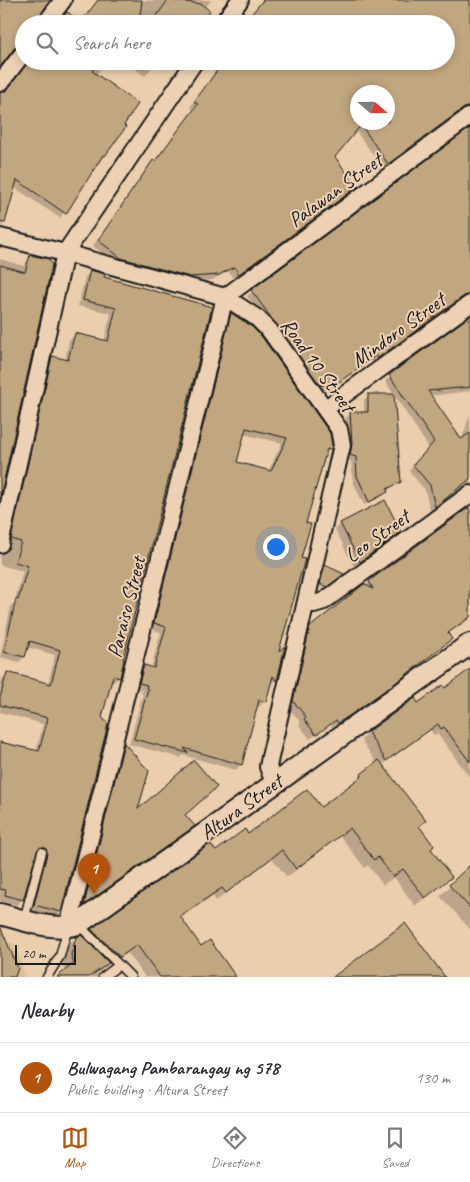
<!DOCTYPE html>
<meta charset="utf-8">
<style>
:root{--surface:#fff;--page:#f2f2f3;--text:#2b2b33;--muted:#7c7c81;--line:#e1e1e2;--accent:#b45309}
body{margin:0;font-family:Caveat,sans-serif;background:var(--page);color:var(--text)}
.compass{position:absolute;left:350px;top:85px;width:45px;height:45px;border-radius:50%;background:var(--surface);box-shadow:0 2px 8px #0003;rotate:110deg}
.scale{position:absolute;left:15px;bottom:12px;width:61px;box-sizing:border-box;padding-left:5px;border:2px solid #1c1c1c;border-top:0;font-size:14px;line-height:18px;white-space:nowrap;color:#1c1c1c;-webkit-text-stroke:4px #edd1b4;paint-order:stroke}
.you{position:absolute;left:275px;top:546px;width:18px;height:18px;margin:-12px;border:4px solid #fff;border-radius:50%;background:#1a73e8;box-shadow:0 0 0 8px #1a73e833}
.badge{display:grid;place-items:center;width:32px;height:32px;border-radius:50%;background:var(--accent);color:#fff;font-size:16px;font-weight:700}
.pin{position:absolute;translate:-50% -41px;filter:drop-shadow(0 1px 2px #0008)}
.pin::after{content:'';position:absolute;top:26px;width:18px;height:15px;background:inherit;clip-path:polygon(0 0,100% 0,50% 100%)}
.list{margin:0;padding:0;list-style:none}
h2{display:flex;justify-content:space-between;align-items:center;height:65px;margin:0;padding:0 20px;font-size:21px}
h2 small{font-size:16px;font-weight:400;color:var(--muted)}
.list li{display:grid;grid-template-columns:32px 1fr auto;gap:15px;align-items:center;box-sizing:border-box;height:70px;padding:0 20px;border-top:1px solid var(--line)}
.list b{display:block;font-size:19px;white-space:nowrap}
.list p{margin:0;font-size:16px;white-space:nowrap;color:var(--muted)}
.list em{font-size:16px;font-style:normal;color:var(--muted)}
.icon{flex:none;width:28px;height:28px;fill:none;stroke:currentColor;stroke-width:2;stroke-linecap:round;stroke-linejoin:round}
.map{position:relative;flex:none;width:470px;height:977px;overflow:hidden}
.search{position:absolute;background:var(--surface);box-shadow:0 2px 8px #0003;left:15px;right:15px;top:15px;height:55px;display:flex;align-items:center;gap:12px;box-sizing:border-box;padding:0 18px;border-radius:28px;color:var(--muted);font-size:19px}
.sheet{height:135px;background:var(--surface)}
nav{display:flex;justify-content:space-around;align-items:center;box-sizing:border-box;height:70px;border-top:1px solid var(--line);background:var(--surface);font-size:14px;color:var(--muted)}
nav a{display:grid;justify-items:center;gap:2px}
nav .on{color:var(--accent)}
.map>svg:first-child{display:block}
.built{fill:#dabf9d}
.shadow{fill:#0003;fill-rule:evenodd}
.building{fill:#c1a780;stroke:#1c1c1c;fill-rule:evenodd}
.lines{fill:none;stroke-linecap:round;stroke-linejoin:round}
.service-casing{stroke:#1c1c1c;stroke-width:11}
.minor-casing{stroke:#1c1c1c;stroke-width:20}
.tertiary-casing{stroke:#1c1c1c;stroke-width:24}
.service{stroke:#edd1b4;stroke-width:8}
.minor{stroke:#edd1b4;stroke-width:16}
.tertiary{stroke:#edd1b4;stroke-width:20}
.labels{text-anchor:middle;stroke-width:4;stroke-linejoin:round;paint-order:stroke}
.street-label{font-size:21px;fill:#1c1c1c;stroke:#edd1b4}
</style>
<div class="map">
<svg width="470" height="977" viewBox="0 0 470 977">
<rect width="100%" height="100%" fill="#eacead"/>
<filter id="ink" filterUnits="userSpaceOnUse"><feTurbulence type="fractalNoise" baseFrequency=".02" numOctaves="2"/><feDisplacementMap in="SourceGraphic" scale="10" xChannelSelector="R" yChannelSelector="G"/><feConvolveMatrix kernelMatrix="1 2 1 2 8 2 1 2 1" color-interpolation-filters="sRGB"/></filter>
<g filter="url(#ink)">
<path class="built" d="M0 940 15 944 25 976 24 977H0Z"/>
<path class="shadow" d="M211 0 205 8 199 24H81L98 1Z
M263 0H470V113H457L383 168 355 130 334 157 355 187 233 278 228 271 212 280 184 282 116 263 93 246 148 167 154 162 194 110 190 107 222 66 446 61V24H245ZM358 92H388V122H358Z
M29 61 50 70 56 61H106L96 75 104 156 60 218 14 187 3 224 0 227V93L6 91Z
M124 61H157L145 76Z
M470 130V302L468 300 458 301 372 363 370 360 328 390H314L247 296Z
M30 256 0 492V259L24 266Z
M90 272 103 278 211 308 121 660 119 677 113 683 110 682 101 718 107 725 60 912 55 917 29 911 42 860 38 851 35 853 22 899 17 905 0 901V744L36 752 43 724 0 712V685L2 679 7 673 48 684 55 655 27 647 24 657 19 662 0 657 11 606 14 603 23 571 0 565V555L5 553 47 363 53 357 65 361 69 340 75 335 104 342 111 313 78 306 85 277Z
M231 315 330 449 324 455 304 524 276 654 283 649 276 680 270 684 265 701 259 707 256 706 241 764 236 770 183 755 181 758 129 744 143 694H141L142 690 134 688 138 672 144 667 151 668 161 632 149 629 226 320ZM243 434 282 443 268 472 235 463Z
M470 318V391L429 396 461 441 470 415V492L462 489 430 511 425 490 409 471 429 448 385 381Z
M369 395 400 481 386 491 382 497 364 505 353 482 351 461 347 460 346 418 351 414H364V400Z
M470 506V619L447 634 445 644 395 683 332 727 330 724 310 739 299 725 301 723 288 707 305 634 370 582Z
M341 524 400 532 354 567 335 529Z
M325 566 340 576 323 588 318 586Z
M470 670V778L437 733 434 735 430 730 382 765 429 849 450 877 415 906 394 877 383 885 368 865 365 868 340 836 287 877 272 858 216 901 213 896 180 918 201 948 234 977H145L128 953 110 965 108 964 98 973 97 977H59L66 972 62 965 67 947 77 938 83 939 92 930 210 846 216 852 248 836 320 809 377 763 361 740 368 733 414 700 418 705 445 689Z
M124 745 136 812 184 815 193 826 182 837 74 915 113 756Z
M470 867V929L440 896Z"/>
<path class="building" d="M0 0H50L35 24H24V42L16 46 0 67Z
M98 0H142L139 24H58L67 12 81 22Z
M168 0 201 4 210 11 200 24H151Z
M263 0H470V106L464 108 388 164 361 125 335 157 357 187 239 274 234 267 219 275 190 277 121 258 98 240 153 160 155 161 198 104 194 102 224 61H446V24H257L249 17ZM358 92H388V122H358Z
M29 61H41L51 69 57 61H100L92 71 138 104 124 125 126 127 105 156 103 155 66 214 17 180 5 223 0 222V93L8 89Z
M470 128V294L464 296 378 358 375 356 335 385H320L251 290Z
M30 255 49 259 52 265 0 498V265L25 272Z
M90 270 105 274 104 277 212 307 123 659 124 660 120 678 113 676 102 717 108 724 61 912 34 905 47 853 44 847 37 851 23 900 5 895 6 890 0 889V742L39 751 48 718 0 705V698L7 672 51 684 60 650 30 641 25 657 4 652 16 599 18 600 28 566 15 562 21 542 11 539 52 356 68 360 75 333 108 341 116 308 83 300Z
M231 313 251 326 262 337 330 433 332 445 331 450 327 449 306 523 311 524 301 558 305 559 279 651 285 646 277 681 273 676 266 702 259 700 242 765 184 748 188 753 134 739 148 689 146 688 147 685 139 683 144 665 154 668 166 627 154 623ZM246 428 287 438 271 471 237 462Z
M470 316V387L428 391 461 439 470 433V479L435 507 430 485 413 465 434 442 389 375Z
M368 394H394L401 482 387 489 388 492 369 502 357 476 356 457 350 455 352 444 350 412H368Z
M385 500 401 532 360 562 340 523Z
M468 508 470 511V617L448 633 452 639 402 678 355 712 338 723 336 720 316 735 304 719 306 717 293 701 310 627 364 584 373 589 369 581Z
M325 565 344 574 327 587 320 584Z
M470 669V762L444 727 441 729 438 724 386 761 368 732 415 698 418 703 443 685 445 688Z
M124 743 149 771 138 809 194 760 217 787 185 815 195 826 84 905Z
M379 760 426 821 419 826 434 846 431 849 452 877 425 898 403 869 393 877 378 857 374 860 350 828 296 869 282 850 226 893 222 888 180 916 201 946 210 940 236 977H160L137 945 120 957 91 929 210 844 216 851 245 829 248 834 307 789 321 807 362 776 361 774Z
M470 865V908L449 885Z
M405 923 445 977H333Z
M0 926 18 968 15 977H0Z
M81 935 109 963 89 977H57L74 963 71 955 76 937Z"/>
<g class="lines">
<g class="service-casing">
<path id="service" d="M24 920 42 852
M79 925 131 977
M47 977 60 956 68 927
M103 977 118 966"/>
</g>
<g class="minor-casing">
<path id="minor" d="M45 24 63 0
M222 24 240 0
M0 83 24 52
M0 237 65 253 225 297 257 318 270 331 339 429 342 445 270 757 268 767 274 783
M225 297 470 116
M326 408 470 304
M0 544 65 253 195 61
M307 603 314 604 324 601 470 494
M68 927 225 297"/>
</g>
<g class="tertiary-casing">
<path id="tertiary" d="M0 914C24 920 53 932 78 924L470 644"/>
</g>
<use href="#service" class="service"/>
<use href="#minor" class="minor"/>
<use href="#tertiary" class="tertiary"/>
</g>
</g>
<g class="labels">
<g class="street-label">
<text transform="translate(335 190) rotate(-36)" y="7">Palawan Street</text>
<text transform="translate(398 330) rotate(-36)" y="7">Mindoro Street</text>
<text transform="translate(318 365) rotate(54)" y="7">Road 10 Street</text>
<text transform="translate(377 536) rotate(-36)" y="7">Leo Street</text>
<text transform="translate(126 607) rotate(-76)" y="7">Paraiso Street</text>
<text transform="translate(241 807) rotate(-36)" y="7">Altura Street</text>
</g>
</g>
</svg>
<svg class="compass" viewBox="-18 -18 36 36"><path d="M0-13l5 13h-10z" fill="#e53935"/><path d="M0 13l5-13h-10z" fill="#7c7c81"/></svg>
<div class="scale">20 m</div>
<div class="you"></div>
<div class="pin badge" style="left:94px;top:894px">1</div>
<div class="search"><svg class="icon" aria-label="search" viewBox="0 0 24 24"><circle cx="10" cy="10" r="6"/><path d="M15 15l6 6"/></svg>Search here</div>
</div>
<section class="sheet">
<h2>Nearby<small></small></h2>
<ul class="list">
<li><span class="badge">1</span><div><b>Bulwagang Pambarangay ng 578</b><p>Public building · Altura Street</p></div><em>130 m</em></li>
</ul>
</section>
<nav>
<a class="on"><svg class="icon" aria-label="map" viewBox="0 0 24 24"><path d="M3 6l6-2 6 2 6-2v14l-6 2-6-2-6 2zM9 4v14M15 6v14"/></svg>Map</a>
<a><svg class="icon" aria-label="directions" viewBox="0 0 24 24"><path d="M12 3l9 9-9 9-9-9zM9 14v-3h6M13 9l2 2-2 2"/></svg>Directions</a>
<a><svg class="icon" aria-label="saved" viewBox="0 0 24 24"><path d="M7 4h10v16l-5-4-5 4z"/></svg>Saved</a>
</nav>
